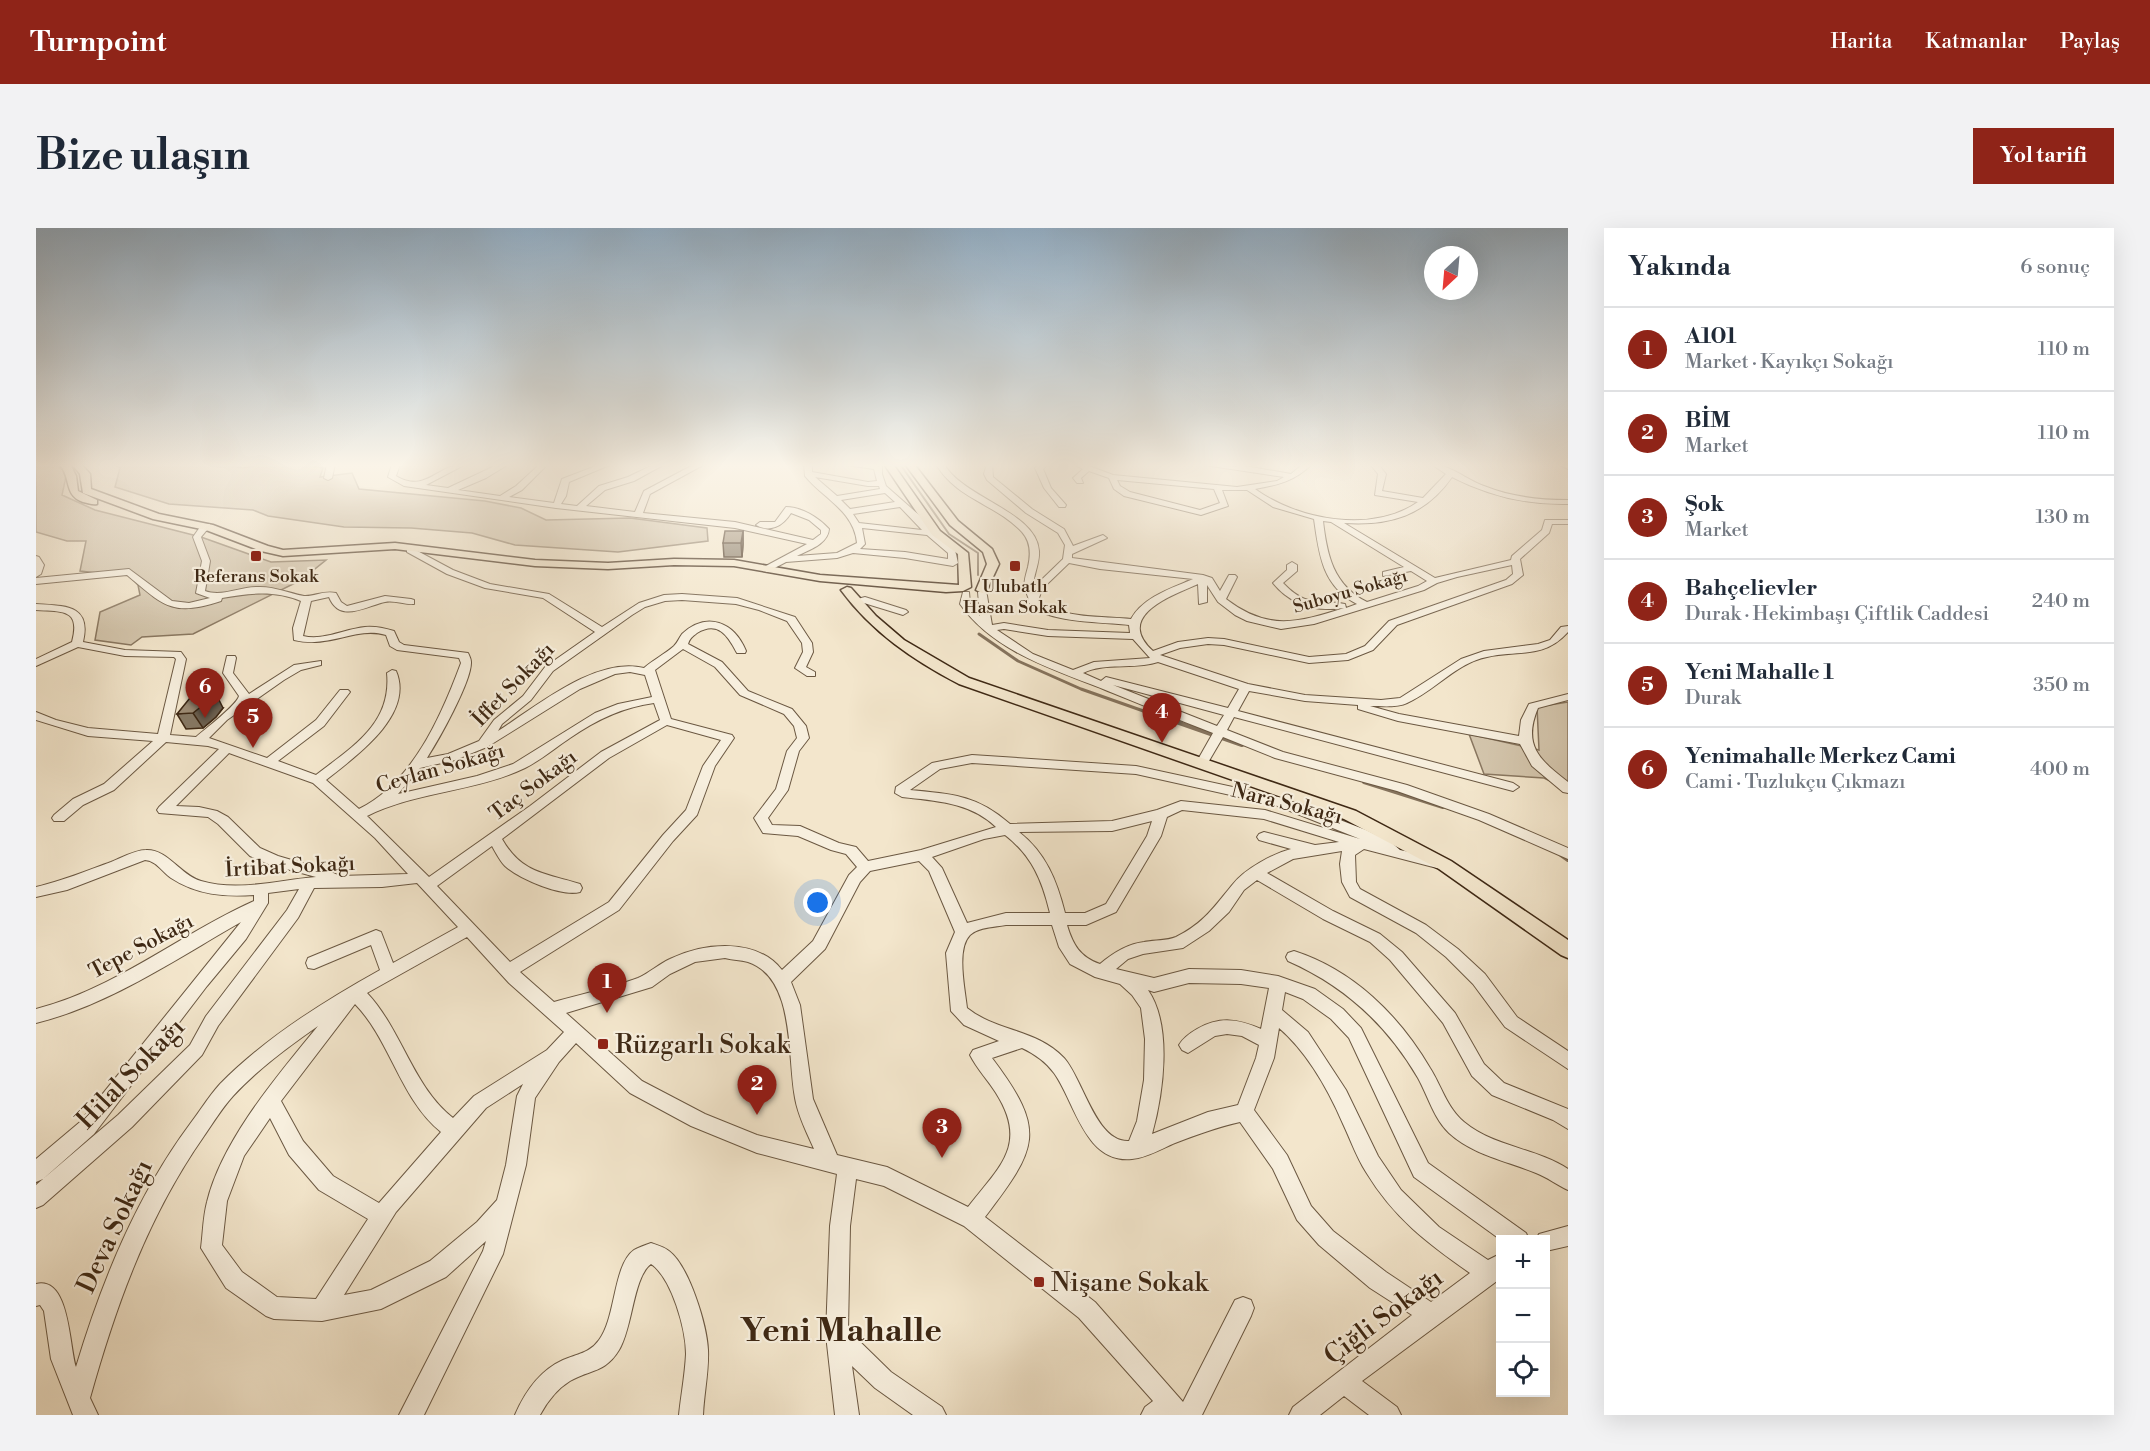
<!DOCTYPE html>
<html lang="tr">
<meta charset="utf-8">
<style>
:root{--surface:#fff;--page:#f2f2f3;--text:#1f2937;--muted:#747a83;--line:#e0e1e3;--accent:#8f2418}
body{margin:0;font-family:"Libre Bodoni",serif;background:var(--page);color:var(--text)}
.controls{position:absolute;right:18px;bottom:18px;display:grid;overflow:hidden;border-radius:0px;box-shadow:0 6px 24px #0002}
.controls button{width:54px;height:54px;display:grid;place-items:center;padding:0;border:0;border-bottom:2px solid var(--line);background:var(--surface);color:var(--text);font:30px sans-serif}
.compass{position:absolute;left:1388px;top:18px;width:54px;height:54px;border-radius:50%;background:var(--surface);box-shadow:0 6px 24px #0002;rotate:206deg}
.you{position:absolute;left:782px;top:675px;width:21px;height:21px;margin:-15px;border:4px solid #fff;border-radius:50%;background:#1a73e8;box-shadow:0 0 0 9px #1a73e833}
.badge{display:grid;place-items:center;width:39px;height:39px;border-radius:50%;background:var(--accent);color:#fff;font-size:20px;font-weight:700}
.pin{position:absolute;translate:-50% -50px;filter:drop-shadow(0 2px 3px #0008)}
.pin::after{content:'';position:absolute;top:32px;width:21px;height:18px;background:inherit;clip-path:polygon(0 0,100% 0,50% 100%)}
.list{margin:0;padding:0;list-style:none}
h2{display:flex;justify-content:space-between;align-items:center;height:78px;margin:0;padding:0 24px;font-size:26px}
h2 small{font-size:20px;font-weight:400;color:var(--muted)}
.list li{display:grid;grid-template-columns:39px 1fr auto;gap:18px;align-items:center;box-sizing:border-box;height:84px;padding:0 24px;border-top:2px solid var(--line)}
.list b{display:block;font-size:22px;white-space:nowrap}
.list p{margin:0;font-size:20px;white-space:nowrap;color:var(--muted)}
.list em{font-size:20px;font-style:normal;color:var(--muted)}
.icon{flex:none;width:33px;height:33px;fill:none;stroke:currentColor;stroke-width:2;stroke-linecap:round;stroke-linejoin:round}
.map{position:relative;flex:none;width:1532px;height:1187px;overflow:hidden;border-radius:0px}
header{display:flex;align-items:center;gap:36px;box-sizing:border-box;height:84px;padding:0 30px;background:var(--accent);color:#fff}
header strong{font-size:28px}
nav{display:flex;gap:33px;margin-inline-start:auto;font-size:21px}
.intro{display:flex;align-items:center;justify-content:space-between;box-sizing:border-box;height:144px;padding:0 36px}
h1{margin:0;font-size:42px}
.button{padding:15px 27px;border-radius:0px;background:var(--accent);color:#fff;font-size:21px;font-weight:700}
main{display:flex;gap:36px;padding:0 36px}
aside{flex:1;background:var(--surface);border-radius:0px;box-shadow:0 6px 24px #0002}
.map>svg:first-child{display:block}
.green{fill:#d4c6ad;stroke:#897760;stroke-width:1.5}
.lines{fill:none;stroke-linecap:round;stroke-linejoin:round}
.stream-far2{stroke:#85735d;stroke-width:2}
.stream-far1{stroke:#85735d;stroke-width:3}
.stream{stroke:#85735d;stroke-width:4}
.minor-casing{stroke:#6b5842;stroke-width:2}
.major-casing{stroke:#3e2814;stroke-width:3}
.minor{fill:#f7efde;fill-rule:evenodd}
.major{fill:#f3e6cc;fill-rule:evenodd}
.wall{fill:#867864;stroke:#3e2814;stroke-width:1.5}
.shaded-wall{fill:#6d6151;stroke:#3e2814;stroke-width:1.5}
.building{fill:#9c8b74;stroke:#3e2814;stroke-width:1.5}
.poi-dot{fill:#8f2418;stroke:#f7efde;stroke-width:2}
.labels{text-anchor:middle;stroke-width:4.5;stroke-linejoin:round;paint-order:stroke}
.far-poi-label{font-size:18px;fill:#3e2814;stroke:#f7efde}
.far-street-label{font-size:18px;fill:#3e2814;stroke:#f7efde}
.street-label{font-size:21px;fill:#3e2814;stroke:#f7efde}
.near-poi-label{font-size:26px;fill:#3e2814;stroke:#f7efde;text-anchor:start}
.near-street-label{font-size:26px;fill:#3e2814;stroke:#f7efde}
.near-district-label{font-size:33px;font-weight:bold;fill:#3e2814;stroke:#f7efde}
</style>
<header>
<strong>Turnpoint</strong>
<nav><a>Harita</a><a>Katmanlar</a><a>Paylaş</a></nav>
</header>
<div class="intro"><h1>Bize ulaşın</h1><a class="button">Yol tarifi</a></div>
<main>
<div class="map">
<svg width="1532" height="1187" viewBox="0 0 1532 1187">
<rect width="100%" height="100%" fill="#f3e6cc"/>
<filter id="stains"><feTurbulence type="fractalNoise" baseFrequency=".00333" numOctaves="4"/><feColorMatrix values="0 0 0 0 .2 0 0 0 0 .09 0 0 0 0 .02 0 0 0 .5 -.17"/></filter>
<radialGradient id="worn" r=".72"><stop offset=".6" stop-color="#630" stop-opacity="0"/><stop offset="1" stop-color="#630" stop-opacity=".3"/></radialGradient>
<path class="green" d="M0 236H17L31 244 26 267 59 282 165 309 235 334 290 332 265 352 157 406 106 409 95 417 59 412 64 384 104 367 102 357 91 345 70 346 44 343 50 313H31L0 304Z
M79 236H182L207 240 228 236H269L287 240 284 249 316 245 323 261 449 273 485 280 510 292 594 290 671 300 672 313 582 324 479 317 436 305 375 300 308 299 232 288 217 282 133 276 79 259 84 240Z
M1532 474V562L1508 550 1448 546 1433 506 1503 522 1501 479Z"/>
<g class="lines">
<path class="stream-far2" d="M864 236 913 306 942 325V347"/>
<path class="stream-far1" d="M943 406 982 433 1045 461 1133 492"/>
<path class="stream" d="M1129 490 1206 517
M1328 554 1407 579
M1525 627 1532 632"/>
<g class="minor-casing">
<path id="minor" d="M291 236H299L296 250 292 252 288 250Z
M356 236H364L360 248C391 266 400 236 430 236L390 257 412 260 463 236H473L450 250 422 262 464 268 480 258 504 236H512L486 262 473 269 518 275 526 251 565 236H576L533 254 530 268 525 276 541 278 563 258 592 249 619 236H629L598 253 569 262 550 278 599 284 608 263 659 236H669L614 266 607 285 699 294 777 312 785 306V302L773 292 755 285C747 298 734 305 720 297L724 294H739L750 279C766 279 783 290 793 301 792 316 773 322 761 328L801 325 821 315C818 283 788 271 769 248L768 236H776V244L832 254 841 253 838 241 803 236H846V246L850 258 883 287 900 307 919 322 922 335 917 338 869 330 817 325 801 330 750 334 731 344 726 341 728 339 771 316 699 300 520 280 368 258 352 249ZM779 249 832 258H843L844 261 801 268ZM849 265 859 274 814 281 805 272ZM864 279 886 302 823 295 817 286ZM826 300 891 307 912 325V331L869 324 824 321 829 316Z
M900 236H908C927 270 1001 284 1003 323 1004 335 997 347 997 360L1027 331 1029 317 1022 305 990 285 951 252 948 246 950 239 948 236H956L957 249 996 281 1028 301 1037 318 1067 307 1071 310 1036 326V330L1167 347 1176 350 1184 363 1193 347H1199L1201 349 1190 371C1232 403 1261 395 1308 380 1280 384 1255 377 1237 355L1251 342V337L1256 334 1261 337V343L1247 355C1271 380 1281 371 1309 376L1310 380 1321 376C1286 358 1283 326 1278 291L1237 279 1211 262H1186L1192 278 1165 287 1088 268 1078 261 1073 250 1053 243 1045 250 1047 255H1041L1037 250 1047 241 1037 236H1048L1077 247 1201 259 1241 253 1248 249 1162 236 1201 239 1198 236 1255 246 1267 236H1276C1259 253 1242 257 1219 261 1262 292 1336 306 1382 274L1339 267 1342 246 1334 236H1342L1350 246 1346 263 1387 270 1410 246 1395 236C1413 236 1431 252 1448 258 1475 269 1503 272 1532 272V276C1491 277 1453 268 1416 249 1389 288 1353 298 1308 295L1399 350 1475 332 1476 328 1506 302 1509 292H1532V296H1516L1513 305 1484 331 1487 347 1476 356 1361 397 1337 422 1312 432 1273 435 1188 417 1172 416 1144 420 1124 427 1212 456 1269 467 1345 472 1364 470 1425 431 1448 423 1502 416 1514 412 1525 399 1532 398V404C1508 431 1483 422 1451 429 1420 435 1399 463 1371 475 1361 480 1345 478 1334 478L1363 486 1483 508 1485 492 1493 476 1532 466V472L1502 480C1486 518 1504 532 1532 554V565L1527 564 1496 538 1484 516 1362 493 1322 481V477L1269 473 1213 463 1202 483 1477 555 1483 559 1477 563 1198 489 1191 502 1247 524 1371 557 1453 586 1532 620V631L1443 592 1361 563 1239 530 1187 509 1170 538H1162L1160 535 1177 505C1140 491 1104 476 1067 461 1016 441 957 423 924 376L927 364H933L934 376 944 388 942 364 950 362 956 397 968 395 1012 402 1094 405 1093 397C1069 394 1012 395 995 377 990 372 994 375 992 369 987 355 988 354 992 339 995 326 995 314 986 304 960 276 920 271 900 236ZM1081 252 1178 261 1184 275 1164 282 1094 264 1084 258ZM1287 293 1295 294 1368 339 1347 344V348L1375 343 1391 353 1382 358 1331 374C1297 357 1291 327 1287 293ZM1033 335 1064 341 1157 351C1136 360 1107 369 1095 391 1066 388 1028 391 1002 373L1006 361ZM1476 337 1477 346 1470 352 1353 393 1329 418 1310 426 1273 429 1188 411 1172 410 1142 414 1117 423C1078 388 1135 368 1162 356L1163 376 1171 374V357L1182 374 1199 387 1211 393 1245 401 1278 396 1388 362 1401 355 1421 349ZM968 401 1012 408 1097 411 1114 430 1058 434 1037 442 997 426 961 402ZM1122 434 1203 461 1192 480 1070 449 1065 453 1047 445C1069 434 1098 442 1122 434ZM1077 457 1188 487 1181 498Z
M1003 236H1012L1007 241 1015 260 1030 277 1029 279H1023L1008 260 999 240Z
M1522 236H1532V241Z
M173 296 177 299 170 303 165 309 174 333 169 363C186 369 204 359 221 359 238 358 252 365 268 368 277 369 288 362 300 365L305 374 311 378 349 368 375 371 378 372V376C369 377 359 372 349 374 330 378 304 396 293 369L275 373 267 408C288 413 308 401 329 399 339 398 348 400 358 403L363 414 368 417 432 425C433 427 435 431 435 434 436 453 402 513 391 530L412 526 443 513 458 492 487 468 509 439 559 404 507 370 449 360 411 346 371 324V320L374 319 417 342 454 356 513 366 566 399 603 375 628 367 646 366 701 370 759 389 776 415 777 424 770 439 779 444V448H771L759 440 767 424 766 415 751 393 723 382 700 376 646 372 629 373 609 379 596 387 517 443 495 472 466 496 462 503C501 478 560 428 608 440 617 432 629 426 638 418 642 414 643 410 646 406 671 383 698 394 710 423L709 425H701C692 408 682 392 661 405 656 409 654 410 652 416L686 434 712 463 756 481 770 498 773 510 763 523 752 562 732 590 736 597 764 598 803 615 820 619 832 633 885 622 960 599C934 574 900 573 866 569L859 565 860 559 896 535 936 527 1100 538 1247 570 1330 602 1356 615 1364 622 1406 631 1408 635 1406 639 1401 640 1328 621 1319 627 1320 654 1324 661 1390 697 1422 721 1449 746 1481 789 1532 823V841L1469 799 1437 756 1410 729 1380 705 1314 669 1306 654 1304 636 1306 623 1257 631 1231 645 1297 683 1344 706 1366 724 1419 785 1448 836 1468 855 1532 881V901L1517 892 1456 867 1436 848 1407 795 1354 732 1334 714 1287 691 1221 652 1208 662 1193 684 1173 703 1147 720 1107 726 1092 731 1080 741 1118 750 1153 741 1205 742 1242 748 1279 761 1307 781 1325 800 1392 935 1490 1005 1493 1012H1465L1378 949 1313 810 1295 791 1267 771 1249 764 1246 782 1272 804 1310 862 1342 928 1365 962 1403 999 1452 1032 1464 1026V1049L1461 1053 1326 1153 1361 1179 1365 1187H1333L1308 1168 1284 1187H1253L1257 1179 1376 1087 1334 1060 1283 1017 1261 992 1237 941 1204 894C1181 899 1160 907 1139 915 1125 921 1110 930 1096 931 1049 936 1039 874 1018 845 1010 834 999 826 986 820L956 830C1012 904 1001 920 949 989L1059 1074 1147 1174 1199 1072 1207 1069 1215 1072 1218 1080 1215 1088 1166 1187H1105L1109 1179 1117 1173 1043 1090 928 998 848 958 820 951 814 998 812 1102 855 1144 906 1179 910 1187H877L839 1160 816 1138 823 1187H799L790 1107 794 998 801 946 721 925 655 898 594 865 540 815 523 834 499 870 490 937 467 1026 388 1187H363L447 1023 450 1013 410 1049 345 1081 286 1093 238 1091 230 1088 190 1060 165 1020C167 1005 167 989 171 974 186 912 242 847 282 798 252 819 222 841 197 868 186 880 177 895 168 908 112 988 80 1077 54 1170L62 1187H37L15 1131 8 1083 4 1077 0 1078V1056C34 1048 33 1118 40 1139 66 1053 100 969 154 896 164 883 173 868 184 856 229 810 288 773 344 742L335 717 278 741 272 740 270 735 272 730 340 702 345 704 357 735 422 699 381 655 346 659 278 660 262 690 182 798 166 827 96 899 7 977 0 980V957L82 887 154 817 170 788 251 682 263 661 232 665V675L210 711 171 758 58 906 7 951 0 954V931L44 894 205 694C140 731 73 777 0 795V781C79 761 144 706 218 673V667C188 669 161 667 135 650 126 644 121 633 109 632L31 662 0 669V659C26 653 50 643 75 634 85 630 99 622 110 622 132 621 144 647 165 653 202 664 242 652 280 649L232 636 214 628 182 596 172 589 123 585 121 582 123 579 183 521 172 518 130 514 78 562 47 577 28 593H18L16 590 18 587 37 571 68 556 117 513 52 508 0 492V484L20 492 52 500 122 506 140 431 138 429 89 428 42 419 0 438V431L36 414C45 380 26 384 0 382V376C28 378 56 376 47 414L89 422 145 424 150 431 134 507 160 509C169 501 201 477 203 468L187 445 191 428H199L200 430 197 445 213 466 258 437 285 433V437L265 442 248 452 191 492 173 510 231 530 280 492 304 462H312L314 464 288 498 242 533 280 547C316 519 356 496 351 445L356 442 360 443C379 487 319 529 290 552L323 581C376 555 405 489 425 435L423 430 361 422 354 418 350 407C319 398 295 421 258 412L257 400 265 373C238 362 215 365 186 370L185 373C136 389 128 378 91 347L0 356V350L93 341 136 373 153 375 174 370 160 365 166 333 157 309 164 299ZM647 421 679 439 704 467 748 486 758 498 761 510 751 523 740 561 718 590 727 605 762 608 795 622 810 626 821 639 813 647 777 713 746 742C720 709 667 715 634 731 623 736 613 745 602 750 575 760 546 766 518 774L484 744 583 682 637 613 661 587 679 538 698 510 696 507 635 491 619 442ZM594 444 609 447 616 469 582 476 559 485 477 536 441 548 362 566 384 540 419 532 451 519 544 461 579 446ZM618 475 624 492 565 524 494 578 393 649 331 588C381 563 439 564 489 540 505 532 519 520 534 510 560 492 587 479 618 475ZM631 497 685 512 667 538 650 582 627 607 573 674 474 734 401 658 456 618C460 625 464 633 469 638 483 651 526 669 544 664L546 660 544 656C509 645 486 646 466 611L573 530ZM193 525 277 555 339 610 372 646 304 648 293 643 242 628 224 620 192 589 181 583 163 579 140 578ZM936 535 1100 546 1239 577 1324 611 1229 582 1145 573 1121 582 1076 593 974 596C941 567 916 566 874 562L904 541ZM1146 582 1228 591 1303 614 1279 617 1228 604 1223 606 1221 609 1223 612 1255 621C1236 626 1209 641 1197 656 1178 679 1168 695 1140 709 1131 713 1118 712 1108 714 1091 716 1077 725 1064 736 1044 729 1037 717 1031 697H1050L1080 684 1125 608 1131 589ZM1116 593 1111 608 1070 676 1049 685H1029C1021 653 1010 625 983 604L1076 603ZM969 607C996 628 1006 652 1014 685H970L931 695 906 640 896 629 948 611ZM883 633 893 643 919 704 910 725 915 783 928 797 963 813 937 822 934 827C941 841 952 852 960 865 993 917 963 939 932 979L851 939 801 927 777 871 764 777 755 754 789 721 824 654 834 643ZM970 697H1016L1023 719 1034 736 1059 749 1084 756 1096 767 1105 780 1109 811 1108 852 1101 893 1093 913C1060 915 1047 851 1028 830 1001 801 961 804 931 780 929 761 920 721 934 707 943 699 959 699 970 697ZM431 709 473 755 528 804 511 822 438 868 417 890C377 859 366 802 331 765ZM689 730C696 732 705 732 712 734 760 750 751 829 759 870 762 888 771 905 778 921L721 907 669 886 606 853 530 785 616 759 634 746 659 734ZM1153 755 1205 756 1233 760 1225 801C1202 791 1184 788 1161 801 1154 805 1147 810 1143 817L1146 822 1152 825 1179 808 1191 806 1206 808 1223 817 1220 830 1202 877 1172 884 1116 906C1127 867 1137 798 1112 762L1118 764ZM319 776C355 813 364 871 405 904L343 975 297 948 267 913 245 873ZM1243 800C1272 825 1293 863 1308 898 1315 913 1321 930 1330 944 1358 990 1391 1015 1434 1045L1395 1074 1350 1044 1297 1003 1275 978 1251 927 1218 882 1238 830ZM487 856 481 868 470 937 461 972 441 994 394 1033 335 1062 308 1067 360 984 450 880ZM234 890 253 927 283 962 332 991 280 1071 241 1069 206 1044 186 1017 191 973 208 928Z
M0 328 3 329 8 337 5 346 0 349Z
M829 369 870 382 872 384 867 387 828 375 819 376 814 373Z
M1258 723C1317 742 1363 787 1394 840 1405 857 1411 880 1428 894 1458 919 1500 920 1532 941V962C1521 957 1511 949 1500 945 1471 933 1437 927 1413 905 1398 891 1392 868 1382 850 1351 797 1309 758 1252 733L1250 729 1252 725Z
M1532 998V1018L1510 1023V1012H1500L1503 1006Z
M615 1015C621 1017 628 1019 633 1023 653 1038 671 1097 672 1122 673 1143 668 1165 667 1187H643C645 1167 649 1147 650 1126 650 1102 636 1050 615 1036 597 1049 597 1099 583 1122 569 1145 555 1141 534 1153 521 1161 511 1174 504 1187H479C489 1164 503 1143 527 1132 541 1126 554 1125 563 1112 580 1090 577 1037 598 1022 603 1019 610 1017 615 1015Z"/>
</g>
<g class="major-casing">
<path id="major" d="M23 236 35 238 40 248 42 263 61 272V276C56 277 53 275 47 274 27 267 36 249 23 236Z
M36 236H45L54 246 55 261 123 286 177 297 232 318 247 322 359 315 499 332 572 335 638 331 698 332 784 347 923 357 922 326 896 307 848 236H857L904 303 932 325 935 359 927 363 910 364 784 353 698 338 638 337 572 341 499 338 359 321 247 328 225 323 170 302 117 291 47 265 44 246Z
M869 236H878L922 293 956 321 963 336 950 364 946 365 940 362 951 336 947 324 914 297Z
M811 359 815 360 840 388 868 412 933 450 1320 583 1415 633 1532 712V730L1525 727 1403 641 1308 591 923 456C877 432 836 404 805 362Z"/>
</g>
<use href="#minor" class="minor"/>
<use href="#major" class="major"/>
</g>
<path class="wall" d="M707 303V316L706 329H688L687 315Z
M187 480 180 489 167 500 150 501 141 486Z"/>
<path class="shaded-wall" d="M707 303V316L706 329 705 315Z
M179 464 187 480 180 489 167 500 157 485Z"/>
<path class="building" d="M689 303H707L705 315H687Z
M179 464 171 474 157 485 141 486 158 465Z"/>
<linearGradient id="sky" x2="0" y2="1"><stop stop-color="#93aec4"/><stop offset="0.59" stop-color="#faf4e8"/><stop offset="1" stop-color="#faf4e8" stop-opacity="0"/></linearGradient>
<rect width="1532" height="402" fill="url(#sky)"/>
<g class="poi-dot">
<rect x="214" y="322" width="12" height="12" rx="3"/>
<rect x="973" y="332" width="12" height="12" rx="3"/>
<rect x="561" y="810" width="12" height="12" rx="3"/>
<rect x="997" y="1048" width="12" height="12" rx="3"/>
</g>
<g class="labels">
<g class="far-poi-label">
<text x="220" y="354">Referans Sokak</text>
<text x="979" y="364">Ulubatlı<tspan x="979" dy="21">Hasan Sokak</tspan></text>
</g>
<g class="far-street-label">
<text transform="translate(1314 363) rotate(-16)" y="6">Suboyu Sokağı</text>
</g>
<g class="street-label">
<text transform="translate(477 456) rotate(-46)" y="7">İffet Sokağı</text>
<text transform="translate(404 540) rotate(-16)" y="7">Ceylan Sokağı</text>
<text transform="translate(497 557) rotate(-37)" y="7">Taç Sokağı</text>
<text transform="translate(1251 575) rotate(14)" y="7">Nara Sokağı</text>
<text transform="translate(254 638) rotate(-3)" y="7">İrtibat Sokağı</text>
<text transform="translate(105 718) rotate(-28)" y="7">Tepe Sokağı</text>
</g>
<g class="near-poi-label">
<text x="579" y="825">Rüzgarlı Sokak</text>
<text x="1015" y="1063">Nişane Sokak</text>
</g>
<g class="near-street-label">
<text transform="translate(94 845) rotate(-46)" y="9">Hilal Sokağı</text>
<text transform="translate(78 998) rotate(-65)" y="9">Deva Sokağı</text>
<text transform="translate(1347 1088) rotate(-37)" y="9">Çiğli Sokağı</text>
</g>
<g class="near-district-label">
<text x="805" y="1113">Yeni Mahalle</text>
</g>
</g>
<rect width="100%" height="100%" filter="url(#stains)"/>
<rect width="100%" height="100%" fill="url(#worn)"/>
</svg>
<div class="controls">
<button>+</button>
<button>−</button>
<button><svg class="icon" aria-label="locate" viewBox="0 0 24 24"><circle cx="12" cy="12" r="6"/><path d="M12 2v4M12 18v4M2 12h4M18 12h4"/></svg></button>
</div>
<svg class="compass" viewBox="-18 -18 36 36"><path d="M0-13l5 13h-10z" fill="#e53935"/><path d="M0 13l5-13h-10z" fill="#747a83"/></svg>
<div class="you"></div>
<div class="pin badge" style="left:571px;top:785px">1</div>
<div class="pin badge" style="left:721px;top:887px">2</div>
<div class="pin badge" style="left:906px;top:930px">3</div>
<div class="pin badge" style="left:1126px;top:515px">4</div>
<div class="pin badge" style="left:217px;top:520px">5</div>
<div class="pin badge" style="left:169px;top:490px">6</div>
</div>
<aside>
<h2>Yakında<small>6 sonuç</small></h2>
<ul class="list">
<li><span class="badge">1</span><div><b>A101</b><p>Market · Kayıkçı Sokağı</p></div><em>110 m</em></li>
<li><span class="badge">2</span><div><b>BİM</b><p>Market</p></div><em>110 m</em></li>
<li><span class="badge">3</span><div><b>Şok</b><p>Market</p></div><em>130 m</em></li>
<li><span class="badge">4</span><div><b>Bahçelievler</b><p>Durak · Hekimbaşı Çiftlik Caddesi</p></div><em>240 m</em></li>
<li><span class="badge">5</span><div><b>Yeni Mahalle 1</b><p>Durak</p></div><em>350 m</em></li>
<li><span class="badge">6</span><div><b>Yenimahalle Merkez Cami</b><p>Cami · Tuzlukçu Çıkmazı</p></div><em>400 m</em></li>
</ul>
</aside>
</main>
